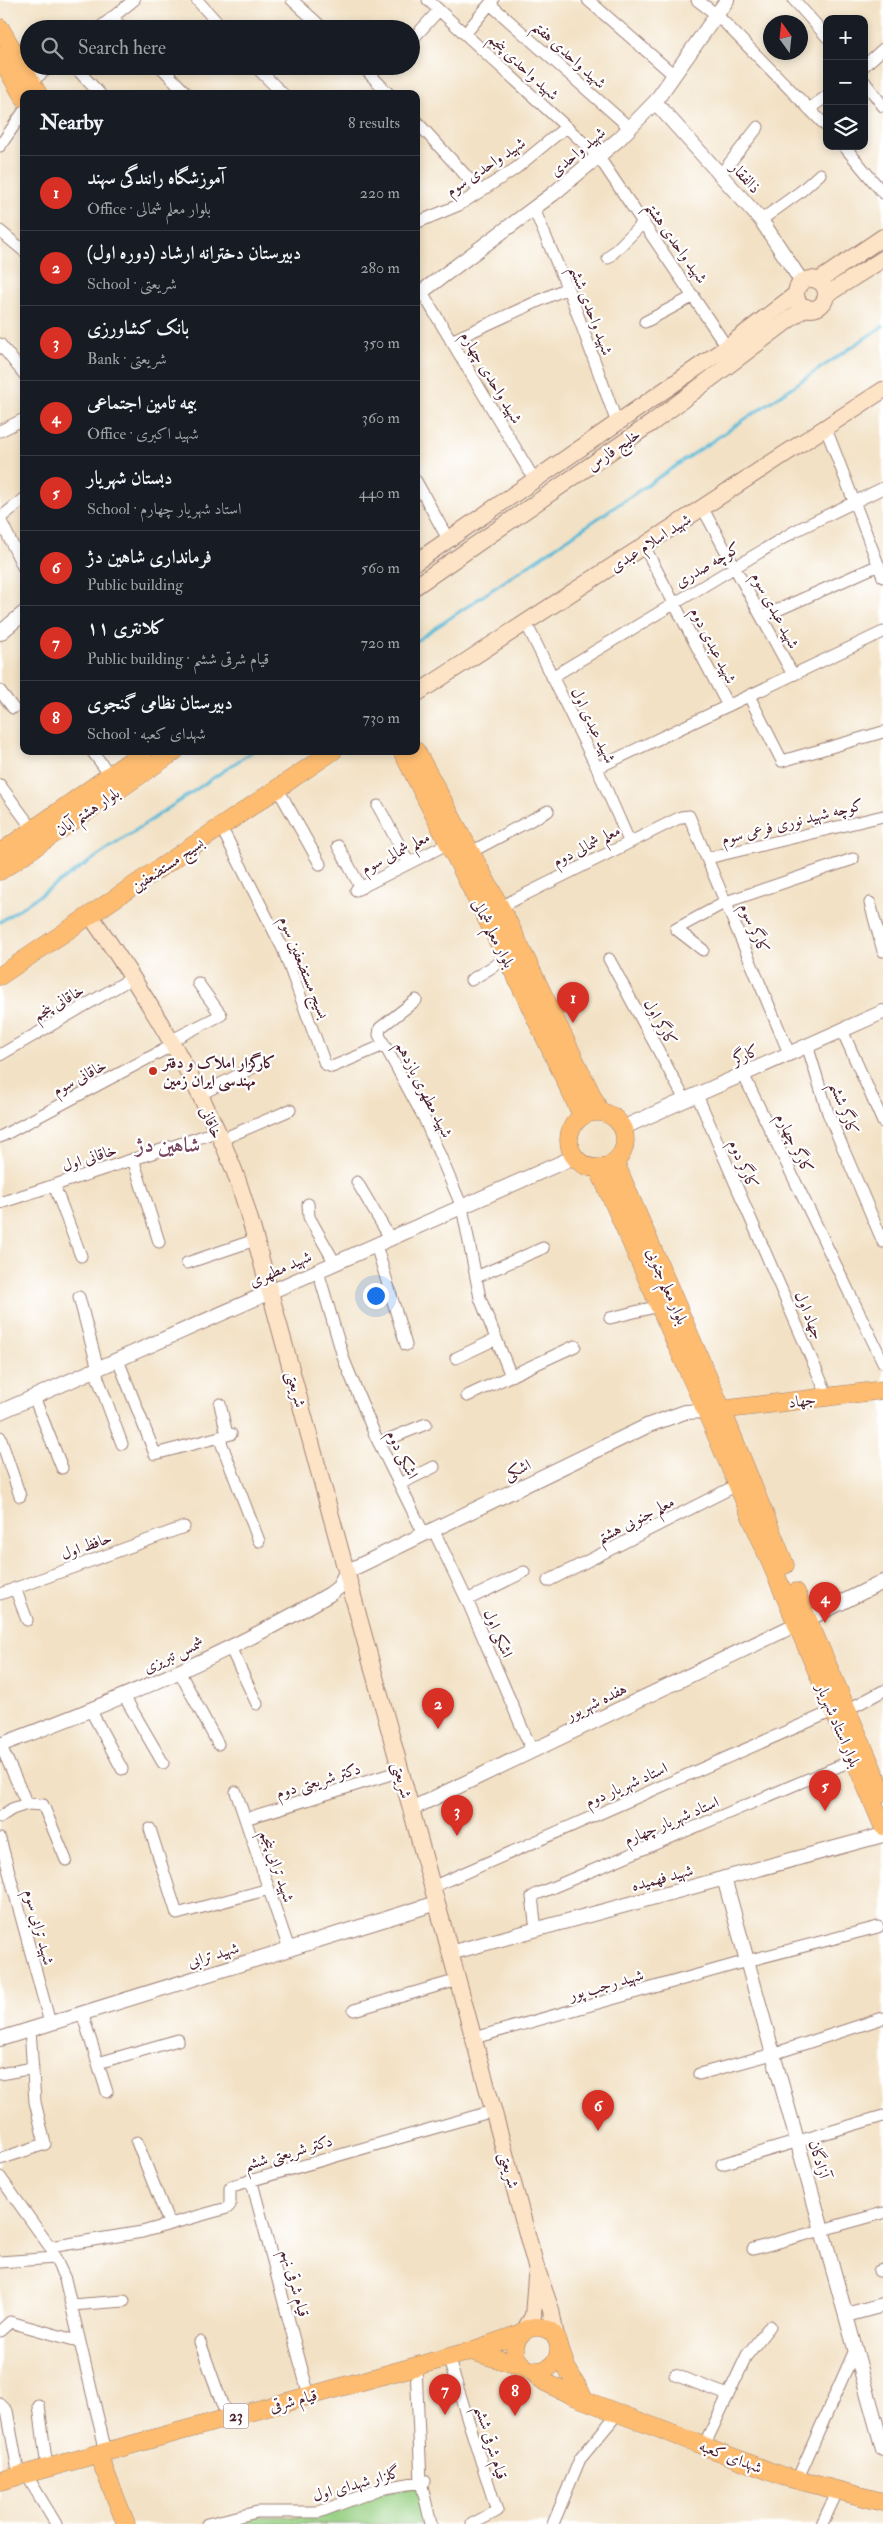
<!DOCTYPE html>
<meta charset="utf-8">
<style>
:root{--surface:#171b24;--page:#242831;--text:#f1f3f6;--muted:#9ea1a6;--line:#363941;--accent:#d93025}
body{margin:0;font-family:"IM FELL Double Pica",Amiri,serif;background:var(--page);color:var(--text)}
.controls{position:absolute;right:15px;top:15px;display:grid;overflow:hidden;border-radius:10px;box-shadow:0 2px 8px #0003}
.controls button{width:45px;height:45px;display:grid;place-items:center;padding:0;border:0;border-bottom:1px solid var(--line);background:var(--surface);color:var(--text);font:25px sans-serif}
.compass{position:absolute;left:763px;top:15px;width:45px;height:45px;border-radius:50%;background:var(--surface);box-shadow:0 2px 8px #0003;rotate:345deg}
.you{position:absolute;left:375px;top:1295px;width:18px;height:18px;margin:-12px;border:4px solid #fff;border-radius:50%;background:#1a73e8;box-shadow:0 0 0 8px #1a73e833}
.badge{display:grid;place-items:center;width:32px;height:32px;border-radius:50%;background:var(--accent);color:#fff;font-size:16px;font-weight:700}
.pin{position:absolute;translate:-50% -41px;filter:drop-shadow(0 1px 2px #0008)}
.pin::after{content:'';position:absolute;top:26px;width:18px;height:15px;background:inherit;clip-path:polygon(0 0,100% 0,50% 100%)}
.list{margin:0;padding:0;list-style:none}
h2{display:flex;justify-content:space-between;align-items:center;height:65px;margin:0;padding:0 20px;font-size:21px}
h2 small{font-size:16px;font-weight:400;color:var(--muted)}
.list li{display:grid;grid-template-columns:32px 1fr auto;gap:15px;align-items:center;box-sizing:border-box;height:75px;padding:0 20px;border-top:1px solid var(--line)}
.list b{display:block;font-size:19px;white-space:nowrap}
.list p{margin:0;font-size:16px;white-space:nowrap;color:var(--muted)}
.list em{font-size:16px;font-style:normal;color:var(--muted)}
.icon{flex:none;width:28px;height:28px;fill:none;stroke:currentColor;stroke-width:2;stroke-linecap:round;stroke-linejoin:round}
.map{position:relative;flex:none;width:883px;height:2524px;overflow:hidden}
.search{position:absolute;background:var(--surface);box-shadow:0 2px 8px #0003;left:20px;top:20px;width:400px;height:55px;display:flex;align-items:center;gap:12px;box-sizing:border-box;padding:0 18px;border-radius:28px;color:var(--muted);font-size:19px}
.panel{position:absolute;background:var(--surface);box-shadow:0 2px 8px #0003;left:20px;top:90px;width:400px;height:665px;border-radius:10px}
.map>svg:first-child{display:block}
.green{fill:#98d083;stroke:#717857}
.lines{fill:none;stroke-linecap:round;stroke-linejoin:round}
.stream{stroke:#57b8d6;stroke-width:3}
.minor-casing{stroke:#9e8078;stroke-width:13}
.tertiary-casing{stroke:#9e8078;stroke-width:16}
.secondary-casing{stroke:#9e8078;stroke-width:18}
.primary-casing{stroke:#9e8078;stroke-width:19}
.minor{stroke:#fff;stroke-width:11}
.tertiary{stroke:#fff;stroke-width:14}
.secondary{stroke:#fee4c6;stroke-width:16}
.primary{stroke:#fdbc70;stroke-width:18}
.poi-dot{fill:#c8321e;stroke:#fff;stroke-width:2}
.labels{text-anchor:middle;stroke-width:4.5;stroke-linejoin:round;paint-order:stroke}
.shield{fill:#fff;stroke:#80626b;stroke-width:1}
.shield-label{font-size:15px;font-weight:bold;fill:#4a1f2b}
.street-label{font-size:16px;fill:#4a1f2b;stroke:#fff}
.poi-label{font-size:16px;font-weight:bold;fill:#4a1f2b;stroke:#fff;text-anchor:start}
.district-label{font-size:21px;font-weight:bold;fill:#794660;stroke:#fff}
</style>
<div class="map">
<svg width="883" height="2524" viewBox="0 0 883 2524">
<rect width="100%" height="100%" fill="#fff"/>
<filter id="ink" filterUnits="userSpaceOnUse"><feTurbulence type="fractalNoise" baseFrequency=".02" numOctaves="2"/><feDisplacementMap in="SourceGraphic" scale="10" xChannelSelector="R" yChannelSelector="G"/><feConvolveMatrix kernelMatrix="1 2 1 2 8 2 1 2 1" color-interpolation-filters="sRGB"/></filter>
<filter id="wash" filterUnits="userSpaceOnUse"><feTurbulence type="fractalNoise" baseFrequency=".0096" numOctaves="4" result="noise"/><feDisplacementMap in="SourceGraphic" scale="20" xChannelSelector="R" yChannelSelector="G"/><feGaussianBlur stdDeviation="1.12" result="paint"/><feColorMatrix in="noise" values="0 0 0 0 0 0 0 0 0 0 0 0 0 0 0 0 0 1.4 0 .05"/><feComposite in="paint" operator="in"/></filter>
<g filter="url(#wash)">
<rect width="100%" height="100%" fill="#f2e1c4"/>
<path class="green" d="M422 2486 429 2524H222L251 2516 304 2517 370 2494Z"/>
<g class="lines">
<path class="stream" d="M416 641 883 326
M0 922 253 751"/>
</g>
</g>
<g filter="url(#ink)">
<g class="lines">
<g class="minor-casing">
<path id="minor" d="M197 0 223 29
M292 0 324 29
M428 0 598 156 727 347
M588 0 674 75
M697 0 717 15 827 127
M794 0 827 37
M490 4 630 128
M112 17 123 29
M98 29 134 0
M465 34 493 0
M411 41 439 10
M74 66 100 94
M160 66 187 94
M255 66 283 94
M362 66 389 94
M864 66 883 49
M864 81 883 106
M31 82 51 66
M809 109 827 96
M416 121 479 190
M0 146 24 111
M844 146 883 193
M720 175 758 127
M534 209 572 299 617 423
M761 220 800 192 820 174
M416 223 459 205 515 169 566 127
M0 231 24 251
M608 258 644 222
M422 292 534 479
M645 322 694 296
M451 341 567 288
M0 344 24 374
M825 426 883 577
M0 431 24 419
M416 481 448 539
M702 507 793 675
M0 518 24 499
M0 519 24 569
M644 546 728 706
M762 617 879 565
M526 623 597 768 629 841
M552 677 795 531 883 488
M0 691 13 708
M749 696 782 761 883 732
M92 751 110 775
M597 768 883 632
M0 785 37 835
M278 789 320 864
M378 806 409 863
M221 827 283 949 325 1064 332 1067 384 1045
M338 846 361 888
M471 852 548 811
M708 858 883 816
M356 890 449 843
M870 903 883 951
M500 907 681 817 689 816 789 1053
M703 950 676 929 726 902 853 859
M609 959 685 1100
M471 980 507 958
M416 1000 380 1028 379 1035 424 1118 462 1207 480 1298 511 1376
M842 1030 883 1122
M170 1041 221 1015 198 983
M807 1045 828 1113 883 1242
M0 1055 132 978
M743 1074 883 1362
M199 1095 262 1063
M697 1095 828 1397
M0 1137 173 1045
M220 1140 290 1110
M133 1159 159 1242
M357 1182 390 1238
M54 1185 81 1256
M0 1203 216 1132
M308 1204 309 1217 335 1263
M376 1245 406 1345
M187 1263 255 1240
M318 1271 344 1360 375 1435 424 1534
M476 1277 543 1248
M79 1297 98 1369
M610 1318 659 1306
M456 1358 496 1339
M118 1360 155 1454 231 1434
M95 1370 122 1444
M467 1396 575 1346
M34 1397 62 1468
M220 1404 227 1435
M0 1437 20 1496
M219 1437 259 1541
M379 1443 426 1424
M400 1484 434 1467
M433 1529 467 1600 532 1751
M548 1581 737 1485
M15 1588 27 1620
M0 1594 184 1527
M467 1600 524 1572
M230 1647 257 1704
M179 1671 218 1744
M124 1696 163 1763
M847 1710 883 1691
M91 1711 122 1769
M0 1744 27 1804 12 1809 0 1817
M236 1792 289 1949
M27 1804 43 1805 66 1860
M245 1819 401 1771
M150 1829 177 1914 269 1889
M0 1839 50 2023
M432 1887 833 1711
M536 1930 532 1897 537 1894 853 1760
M354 2010 458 1980
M82 2013 107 2092
M474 2038 747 1961 878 1927
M98 2063 178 2040
M0 2074 33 2068
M699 2074 773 2054 883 2018
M137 2142 169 2223
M0 2159 45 2144 35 2102 30 2029
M722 2164 883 2116
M0 2177 50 2247 65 2279 106 2452
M251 2179 309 2396
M50 2247 142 2232 227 2208 230 2205V2188L232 2186 493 2111
M753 2249 883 2213
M0 2262 55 2258
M879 2271 883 2270
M71 2305 124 2301
M0 2331 10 2322 74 2340 80 2344
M200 2342 227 2418
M448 2357 497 2511 472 2524
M416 2366 421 2482 431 2524
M675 2375 728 2395
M0 2404 7 2411 19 2476
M39 2406 47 2468
M704 2446 747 2355 770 2326
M26 2474 56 2524
M797 2480 855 2350
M207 2524 257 2512H319L380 2489 425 2481
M553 2524 580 2459 618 2413
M822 2524 838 2490"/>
</g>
<g class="tertiary-casing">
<path id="tertiary" d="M655 102 761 220 802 282
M416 296 553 194 619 139 655 102 727 0
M0 633 24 613
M622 1128 883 1012
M0 1412 574 1157
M808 1619 883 1582
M0 1745C113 1703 226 1655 330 1594L339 1587 346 1572 649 1425 685 1412 706 1411
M411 1809 797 1624
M724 1878 883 2449
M450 1953 883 1835
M0 2039 437 1903
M846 2315 883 2305"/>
</g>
<g class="secondary-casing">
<path id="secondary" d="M796 294a15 15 0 1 1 30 0a15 15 0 1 1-30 0Z
M818 281 883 237
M826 295 883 259
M416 562 727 347 796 294
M416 586 653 422 806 307
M416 694 883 390
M90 915C145 993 196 1076 232 1165 248 1205 258 1251 270 1292L536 2267 551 2310 556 2337
M524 2331 533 2316 536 2277"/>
</g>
<g class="primary-casing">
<path id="primary" d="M0 28 38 94
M0 56 24 98
M402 751 522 989 582 1116
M416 751 506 918 600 1112
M0 853 144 751
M0 871 175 751
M0 976 333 751
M569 1140a28 28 0 1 1 56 0a28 28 0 1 1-56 0Z
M615 1162 722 1410 785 1565
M598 1168 706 1411 883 1826
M712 1411 883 1390
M796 1592 883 1793
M515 2349a22 22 0 1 1 44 0a22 22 0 1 1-44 0Z
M559 2345 566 2367 584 2398
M471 2351 524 2367
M530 2370 545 2382 571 2395 782 2476 883 2502
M98 2454 126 2524
M0 2481 471 2351 522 2333"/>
</g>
<use href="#minor" class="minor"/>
<use href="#tertiary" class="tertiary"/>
<use href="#secondary" class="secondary"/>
<use href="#primary" class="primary"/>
</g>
</g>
<circle class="poi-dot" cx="153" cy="1071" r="5"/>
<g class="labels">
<rect class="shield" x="223.5" y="2403.5" width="25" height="25" rx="4"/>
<g class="shield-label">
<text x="236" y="2421">23</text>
</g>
<g class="street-label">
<text transform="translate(570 54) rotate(42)" y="6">شهید واحدی هفتم</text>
<text transform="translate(524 66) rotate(43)" y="6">شهید واحدی پنجم</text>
<text transform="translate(577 151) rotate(-40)" y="6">شهید واحدی</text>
<text transform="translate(485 166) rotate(-34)" y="6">شهید واحدی سوم</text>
<text transform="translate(746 177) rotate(48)" y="6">ذالفقار</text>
<text transform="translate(677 242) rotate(55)" y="6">شهید واحدی هشتم</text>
<text transform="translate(592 310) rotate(69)" y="6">شهید واحدی ششم</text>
<text transform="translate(492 377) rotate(59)" y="6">شهید واحدی چهارم</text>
<text transform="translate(613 449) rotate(-35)" y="6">خلیج فارس</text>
<text transform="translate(650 542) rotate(-33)" y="6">شهید اسلام عبدی</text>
<text transform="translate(707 564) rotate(-31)" y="6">کوچه صدری</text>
<text transform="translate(776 610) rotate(62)" y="6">شهید عبدی سوم</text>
<text transform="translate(714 645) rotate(63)" y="6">شهید عبدی دوم</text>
<text transform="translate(594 725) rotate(64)" y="6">شهید عبدی اول</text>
<text transform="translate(87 811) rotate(-34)" y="6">بلوار هشتم آبان</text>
<text transform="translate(792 821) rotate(-14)" y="6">کوچه شهید نوری فرعی سوم</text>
<text transform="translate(586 845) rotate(-27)" y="6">معلم شمالی دوم</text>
<text transform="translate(395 852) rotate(-27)" y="6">معلم شمالی سوم</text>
<text transform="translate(167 864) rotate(-34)" y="6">بسیج مستضعفین</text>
<text transform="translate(755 928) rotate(67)" y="6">کارگر سوم</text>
<text transform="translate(494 933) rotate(63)" y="6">بلوار معلم شمالی</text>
<text transform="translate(305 967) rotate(68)" y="6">بسیج مستضعفین سوم</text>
<text transform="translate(58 1002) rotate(-30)" y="6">خاقانی پنجم</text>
<text transform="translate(661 1022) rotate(61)" y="6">کارگر اول</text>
<text transform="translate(745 1054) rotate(-24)" y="6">کارگر</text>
<text transform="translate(79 1077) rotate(-28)" y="6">خاقانی سوم</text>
<text transform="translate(425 1089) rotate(63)" y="6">شهید مطهری یازدهم</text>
<text transform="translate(845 1108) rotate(70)" y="6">کارگر ششم</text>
<text transform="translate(212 1122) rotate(65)" y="6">خاقانی</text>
<text transform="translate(795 1143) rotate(64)" y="6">کارگر چهارم</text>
<text transform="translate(89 1157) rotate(-18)" y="6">خاقانی اول</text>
<text transform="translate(744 1164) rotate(67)" y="6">کارگر دوم</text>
<text transform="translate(280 1268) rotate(-24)" y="6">شهید مطهری</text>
<text transform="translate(668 1286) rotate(67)" y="6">بلوار معلم جنوبی</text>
<text transform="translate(810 1315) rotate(67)" y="6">جهاد اول</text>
<text transform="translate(297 1389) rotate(75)" y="6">شریعتی</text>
<text transform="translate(802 1400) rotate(-7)" y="6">جهاد</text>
<text transform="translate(403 1454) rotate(64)" y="6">اشکی دوم</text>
<text transform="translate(517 1469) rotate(-26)" y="6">اشکی</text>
<text transform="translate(635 1519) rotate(-27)" y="6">معلم جنوبی هشتم</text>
<text transform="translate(86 1545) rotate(-20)" y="6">حافظ اول</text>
<text transform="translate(499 1633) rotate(67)" y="6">اشکی اول</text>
<text transform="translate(173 1654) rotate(-25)" y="6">شمس تبریزی</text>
<text transform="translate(596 1701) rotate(-26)" y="6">هفده شهریور</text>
<text transform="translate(839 1725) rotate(67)" y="6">بلوار استاد شهریار</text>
<text transform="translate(318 1780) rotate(-17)" y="6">دکتر شریعتی دوم</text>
<text transform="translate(403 1780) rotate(75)" y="6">شریعتی</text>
<text transform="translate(626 1784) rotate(-24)" y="6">استاد شهریار دوم</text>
<text transform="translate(671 1820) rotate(-23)" y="6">استاد شهریار چهارم</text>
<text transform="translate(278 1866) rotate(71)" y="6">شهید ترابی پنجم</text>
<text transform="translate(662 1877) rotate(-15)" y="6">شهید فهمیده</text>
<text transform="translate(40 1927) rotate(75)" y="6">شهید ترابی سوم</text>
<text transform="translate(213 1954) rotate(-17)" y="6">شهید ترابی</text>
<text transform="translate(606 1984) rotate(-16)" y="6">شهید رجب پور</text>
<text transform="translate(288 2152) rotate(-16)" y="6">دکتر شریعتی ششم</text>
<text transform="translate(820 2159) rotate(74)" y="6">آزادگان</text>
<text transform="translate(510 2170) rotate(75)" y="6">شریعتی</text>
<text transform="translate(296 2283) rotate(75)" y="6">قیام شرقی نهم</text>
<text transform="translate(293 2400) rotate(-15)" y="6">قیام شرقی</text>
<text transform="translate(492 2442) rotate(73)" y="6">قیام شرقی ششم</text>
<text transform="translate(731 2456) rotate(21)" y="6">شهدای کعبه</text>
<text transform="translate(356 2483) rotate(-16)" y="6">گلزار شهدای اول</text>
</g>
<g class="poi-label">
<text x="163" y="1068">کارگزار املاک و دفتر<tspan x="163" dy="18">مهندسی ایران زمین</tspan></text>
</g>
<g class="district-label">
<text x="168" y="1152">شاهین دژ</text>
</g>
</g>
</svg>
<div class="controls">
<button>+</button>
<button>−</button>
<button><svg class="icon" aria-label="layers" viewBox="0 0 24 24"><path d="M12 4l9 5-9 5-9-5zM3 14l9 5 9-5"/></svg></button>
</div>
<svg class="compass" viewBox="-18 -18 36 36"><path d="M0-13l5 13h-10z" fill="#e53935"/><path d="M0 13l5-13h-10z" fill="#9ea1a6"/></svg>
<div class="you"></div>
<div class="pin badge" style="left:573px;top:1023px">1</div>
<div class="pin badge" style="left:438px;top:1729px">2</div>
<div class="pin badge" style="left:457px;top:1836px">3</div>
<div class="pin badge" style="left:825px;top:1623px">4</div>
<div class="pin badge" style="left:825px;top:1811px">5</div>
<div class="pin badge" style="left:598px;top:2131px">6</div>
<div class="pin badge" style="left:445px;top:2415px">7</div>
<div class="pin badge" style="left:515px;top:2416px">8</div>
<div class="search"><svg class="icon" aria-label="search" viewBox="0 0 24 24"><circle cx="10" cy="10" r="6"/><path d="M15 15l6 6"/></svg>Search here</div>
<section class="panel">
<h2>Nearby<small>8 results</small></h2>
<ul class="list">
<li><span class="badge">1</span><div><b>آموزشگاه رانندگی سهند</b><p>Office · بلوار معلم شمالی</p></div><em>220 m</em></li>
<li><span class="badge">2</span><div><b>دبیرستان دخترانه ارشاد (دوره اول)</b><p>School · شریعتی</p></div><em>280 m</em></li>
<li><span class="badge">3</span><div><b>بانک کشاورزی</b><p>Bank · شریعتی</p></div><em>350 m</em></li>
<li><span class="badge">4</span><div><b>بیمه تامین اجتماعی</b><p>Office · شهید اکبری</p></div><em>360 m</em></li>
<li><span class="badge">5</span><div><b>دبستان شهریار</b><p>School · استاد شهریار چهارم</p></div><em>440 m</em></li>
<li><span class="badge">6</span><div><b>فرمانداری شاهین دژ</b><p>Public building</p></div><em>560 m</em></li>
<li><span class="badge">7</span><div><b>کلانتری ۱۱</b><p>Public building · قیام شرقی ششم</p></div><em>720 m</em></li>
<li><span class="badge">8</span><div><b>دبیرستان نظامی گنجوی</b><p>School · شهدای کعبه</p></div><em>730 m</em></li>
</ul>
</section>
</div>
